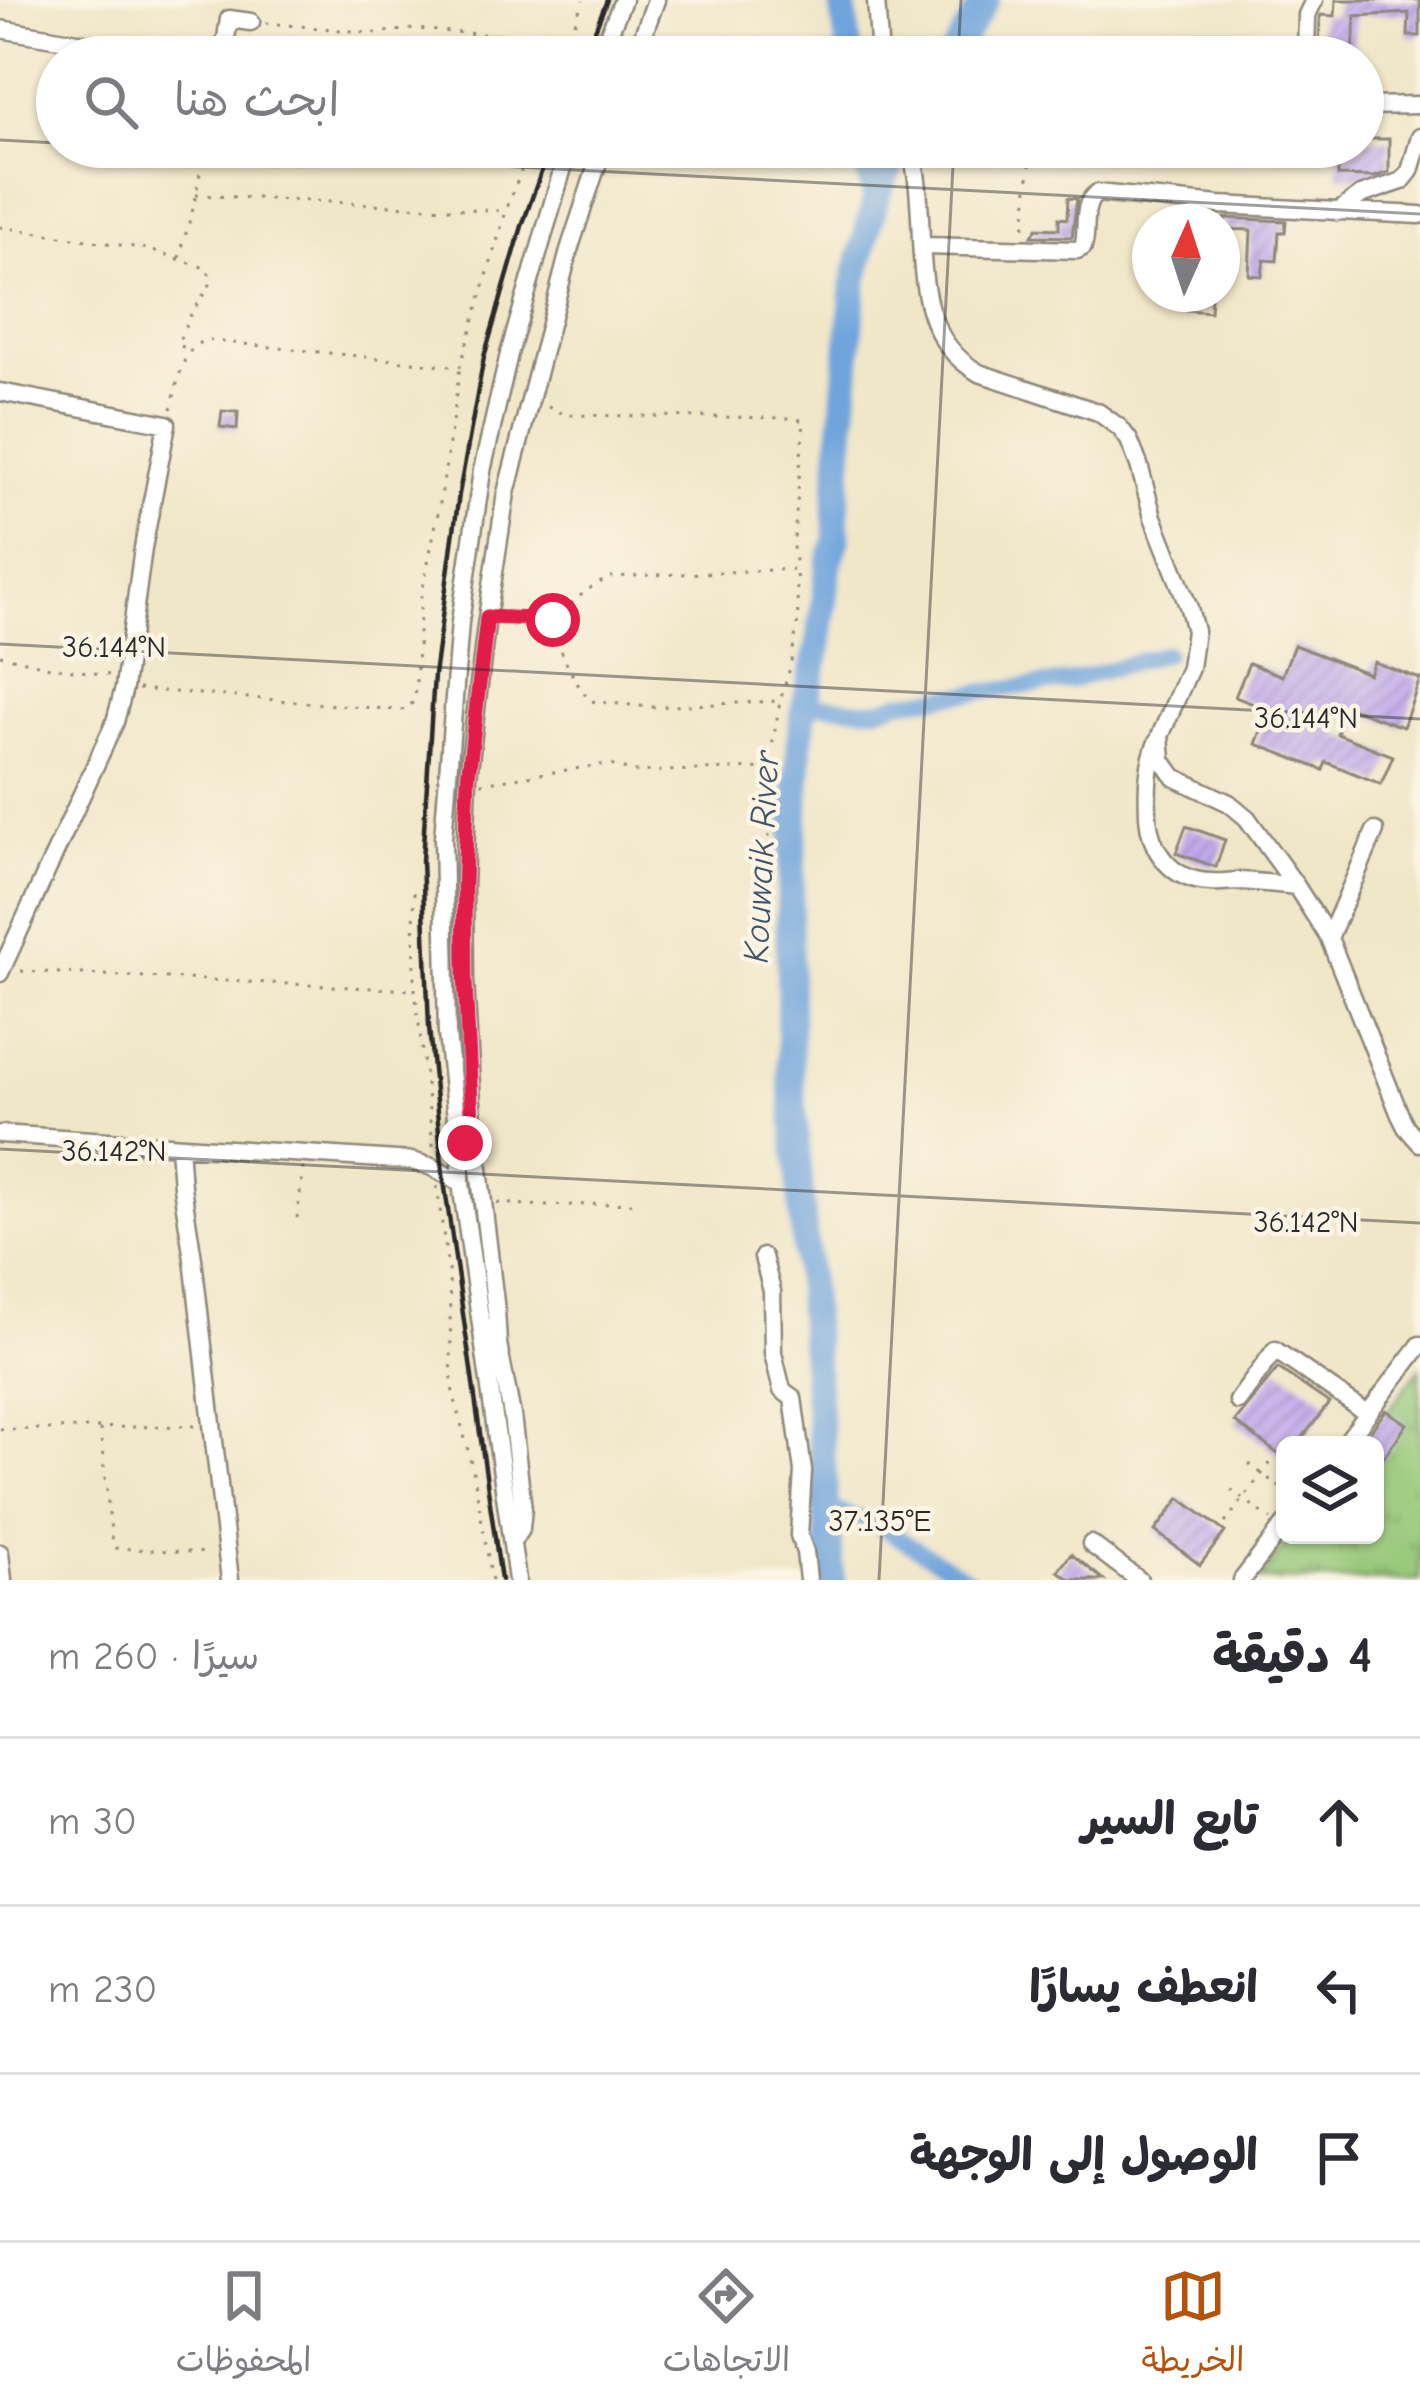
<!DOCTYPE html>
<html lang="ar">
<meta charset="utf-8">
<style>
:root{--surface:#fff;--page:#f7f7f7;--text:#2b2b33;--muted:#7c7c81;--line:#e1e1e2;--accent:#b45309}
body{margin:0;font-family:"Comic Neue","Playpen Sans Arabic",sans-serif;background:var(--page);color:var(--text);direction:rtl}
.controls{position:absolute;right:36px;bottom:36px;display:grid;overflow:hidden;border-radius:18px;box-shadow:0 3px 9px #0004}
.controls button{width:108px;height:108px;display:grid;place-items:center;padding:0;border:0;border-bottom:3px solid var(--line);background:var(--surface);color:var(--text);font:60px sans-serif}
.compass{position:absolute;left:1132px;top:204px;width:108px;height:108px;border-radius:50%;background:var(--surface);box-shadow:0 3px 9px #0004;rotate:3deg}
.stop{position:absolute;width:36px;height:36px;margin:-27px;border:9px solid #e11d48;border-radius:50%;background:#fff}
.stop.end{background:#e11d48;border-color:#fff;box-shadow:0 3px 12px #0008}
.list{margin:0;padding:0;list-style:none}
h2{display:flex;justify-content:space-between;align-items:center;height:156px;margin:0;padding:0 48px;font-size:51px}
h2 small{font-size:39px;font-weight:400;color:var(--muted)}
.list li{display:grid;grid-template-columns:78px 1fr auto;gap:36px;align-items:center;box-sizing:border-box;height:168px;padding:0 48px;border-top:3px solid var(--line)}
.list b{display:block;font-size:45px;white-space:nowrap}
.list em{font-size:39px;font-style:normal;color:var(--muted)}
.icon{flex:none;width:66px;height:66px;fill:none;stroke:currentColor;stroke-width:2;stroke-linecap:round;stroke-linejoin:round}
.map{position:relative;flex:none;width:1420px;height:1580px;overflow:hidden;direction:ltr}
.search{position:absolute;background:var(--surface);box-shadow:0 3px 9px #0004;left:36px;right:36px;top:36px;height:132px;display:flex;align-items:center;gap:30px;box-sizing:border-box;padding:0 42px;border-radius:66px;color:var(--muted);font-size:45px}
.sheet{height:660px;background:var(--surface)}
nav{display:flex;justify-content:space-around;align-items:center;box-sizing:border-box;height:168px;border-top:3px solid var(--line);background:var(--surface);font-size:33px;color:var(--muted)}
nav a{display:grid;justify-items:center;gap:6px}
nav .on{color:var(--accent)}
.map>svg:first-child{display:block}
.park{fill:url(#park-tufts);stroke:#607951;stroke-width:3}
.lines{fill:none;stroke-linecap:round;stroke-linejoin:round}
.canal{stroke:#6fa4dc;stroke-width:16}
.river{stroke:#6fa4dc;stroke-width:27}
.building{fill:url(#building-hatch)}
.minor-casing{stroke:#8e887a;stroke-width:21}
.path{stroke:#8e887a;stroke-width:3;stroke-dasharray:3 9;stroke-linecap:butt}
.minor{stroke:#fff;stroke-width:16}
.rail{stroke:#2b2b2b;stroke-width:4.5}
.route{stroke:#e11d48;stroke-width:15}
.ticks{fill:none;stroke:#2b2b2b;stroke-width:3;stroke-opacity:0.45}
.labels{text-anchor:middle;stroke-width:9;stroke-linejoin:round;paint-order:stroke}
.water-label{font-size:36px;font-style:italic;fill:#435569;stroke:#fcf5e5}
.ticks-label{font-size:30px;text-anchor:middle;fill:#2b2b2b;stroke:#fcf5e5;stroke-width:9;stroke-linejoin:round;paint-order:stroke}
</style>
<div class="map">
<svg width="1420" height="1580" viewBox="0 0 1420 1580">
<defs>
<pattern id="park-tufts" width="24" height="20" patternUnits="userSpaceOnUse" patternTransform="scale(3)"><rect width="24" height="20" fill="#94c777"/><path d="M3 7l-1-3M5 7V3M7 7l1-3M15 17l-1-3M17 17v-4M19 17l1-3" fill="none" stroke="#79a262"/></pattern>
<pattern id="building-hatch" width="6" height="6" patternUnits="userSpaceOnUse" patternTransform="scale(3)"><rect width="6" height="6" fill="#c0a8ed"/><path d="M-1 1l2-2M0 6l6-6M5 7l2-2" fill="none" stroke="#9c89c0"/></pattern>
</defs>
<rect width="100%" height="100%" fill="#fcf5e5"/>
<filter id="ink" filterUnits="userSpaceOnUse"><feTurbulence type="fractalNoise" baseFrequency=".00833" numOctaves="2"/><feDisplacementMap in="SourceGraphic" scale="24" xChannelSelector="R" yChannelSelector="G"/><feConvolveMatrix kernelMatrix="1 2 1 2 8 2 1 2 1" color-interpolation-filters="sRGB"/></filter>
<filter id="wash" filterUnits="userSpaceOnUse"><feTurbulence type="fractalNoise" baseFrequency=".004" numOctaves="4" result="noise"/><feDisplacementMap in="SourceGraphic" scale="48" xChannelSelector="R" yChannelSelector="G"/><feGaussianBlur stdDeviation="2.7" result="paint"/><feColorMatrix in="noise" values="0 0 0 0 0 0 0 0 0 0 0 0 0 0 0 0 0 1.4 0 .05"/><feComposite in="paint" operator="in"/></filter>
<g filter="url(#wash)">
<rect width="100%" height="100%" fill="#f0e6c8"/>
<path class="park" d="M1420 1368V1580H1260L1294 1535H1375V1445H1362Z"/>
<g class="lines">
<path class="canal" d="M804 708C842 698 859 719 899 702L1070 681 1166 653
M826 1507 874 1523 970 1580"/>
<path class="river" d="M842 0 850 57
M951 57 986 0
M863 147 876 198
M832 1580 790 1063 789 917 800 740 804 708 819 645 829 564 837 539 836 511 854 284 876 198 899 147"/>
</g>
<g id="blocks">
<path class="building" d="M1336 0H1420V36H1408L1409 13 1355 16 1353 55 1319 54 1320 18 1321 15 1335 16Z
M1363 139H1389V172L1375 177 1338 176V147H1363Z
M1068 198 1077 199 1072 237 1032 236 1037 228 1059 229V218L1067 219Z
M1225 218 1286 221 1285 232H1279L1277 261 1264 260 1262 276 1249 275 1251 230 1225 229Z
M1187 296 1211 298 1210 312 1186 310Z
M222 411 238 412 237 429 220 427Z
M1294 645 1369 674 1374 662 1420 679 1403 727 1347 707 1337 734 1393 756 1381 784 1326 762 1323 770 1256 744 1269 710 1235 697 1249 663 1282 676Z
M1186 826 1225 840 1216 867 1176 853Z
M1278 1368 1329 1403 1297 1445H1285V1459L1235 1422Z
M1386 1410 1407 1424 1375 1470V1445H1360Z
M1180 1498 1225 1532 1200 1565 1155 1531Z
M1071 1554 1104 1580H1070L1058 1571Z"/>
</g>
</g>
<g filter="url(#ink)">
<use href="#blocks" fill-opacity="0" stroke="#8e887a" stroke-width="3"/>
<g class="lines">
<g class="minor-casing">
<path id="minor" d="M876 0 880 57
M0 29 167 57
M223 57 229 19 251 22
M599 57 623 0
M635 57 656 0
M1306 57 1307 15 1314 0
M1363 106 1420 105
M910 147C934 223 898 327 979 373L1098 412 1120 428 1129 440 1139 465 1153 517 1189 608 1195 631 1190 668 1160 736 1162 760 1174 777 1229 803 1247 818 1296 886 1329 938 1400 1115 1406 1127 1420 1143
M1301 147 1309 153 1323 156
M1338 212 1361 195 1402 181 1410 171 1420 137
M923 246 1077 250 1083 247C1089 229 1080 205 1097 193L1219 205 1420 215
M0 392 167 424 143 548 124 688 115 722 0 973
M1157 742C1147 766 1147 789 1148 815 1150 852 1172 881 1211 882 1221 883 1230 881 1239 881 1258 882 1277 884 1296 886
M1329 938 1375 831
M474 1127 496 1311 498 1343 487 1367
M0 1134 412 1161 432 1167 461 1183V1159L473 1120 465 980 464 886 468 778 486 625 506 493 570 247 603 147
M179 1146 182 1187 193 1259 230 1580
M459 1146 447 1034 443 838 460 622 482 471 509 354 569 147
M461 1183 517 1580
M763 1257 772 1291 773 1353 782 1390 793 1398 803 1471 799 1535 805 1552 808 1580
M498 1344 512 1415 523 1509 521 1528 512 1542
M1238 1401 1275 1350 1368 1414
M1344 1445 1420 1345
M1091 1544 1139 1580
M0 1553 3 1580
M1242 1580 1285 1524"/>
</g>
<path class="path" d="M266 23 373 33 415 29 569 41
M563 57 583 0
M1000 147 1010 148 1025 164 1030 165 1024 233
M196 195 504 211
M0 227 147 249 208 269 211 283 191 314 178 343 186 350
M179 258 194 205 205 147
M548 407 567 415 792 418 804 421 793 550 796 566
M171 409C178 385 180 348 206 340L460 367 506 211 530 147
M501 618 553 620C559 651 570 676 590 701L650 707 779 701
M553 620 587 590 610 577 796 569 798 620 790 668 780 701 772 748 765 768 769 793V857
M0 655 50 667 110 675
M138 689 399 710 408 709 415 699 421 597 441 498 460 367
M481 783 607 764 634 772 763 768
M414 892 415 990 434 1153
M21 971 413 990
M437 1186 449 1277 452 1388 473 1470 492 1580
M497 1203 546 1206 632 1203
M297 1218 303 1168
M0 1429C66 1430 130 1426 196 1426
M100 1429 112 1541 115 1548 209 1553
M1249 1464 1285 1491
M1231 1490 1271 1519
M1225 1523 1274 1458"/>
<use href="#minor" class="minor"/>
<path class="rail" d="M584 57 607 0
M501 1580 443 1174 429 1027 422 861 434 675 459 494 484 357 522 226 550 147"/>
</g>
</g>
<g class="lines" filter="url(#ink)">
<path class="route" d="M465 1143 472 1120 465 980 464 886 468 778 487 617 553 620"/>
</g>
<path class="ticks" d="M958 57 961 0M0 140 57 143M136 147 1420 214M0 644 1420 719M0 1149 1420 1223M879 1580 954 147"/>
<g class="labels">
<g class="water-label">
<text transform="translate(760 857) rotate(-87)" y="13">Kouwaik River</text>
</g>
</g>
<g class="ticks-label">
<text x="114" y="657">36.144°N</text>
<text x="1306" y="728">36.144°N</text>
<text x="114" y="1161">36.142°N</text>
<text x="1306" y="1232">36.142°N</text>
<text x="880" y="1531">37.135°E</text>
</g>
</svg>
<div class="controls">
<button><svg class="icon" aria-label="layers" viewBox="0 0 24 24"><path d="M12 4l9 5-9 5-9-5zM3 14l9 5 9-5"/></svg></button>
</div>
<svg class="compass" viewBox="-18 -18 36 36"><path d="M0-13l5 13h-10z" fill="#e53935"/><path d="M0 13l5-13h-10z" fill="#7c7c81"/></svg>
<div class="stop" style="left:553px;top:620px"></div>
<div class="stop end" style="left:465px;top:1143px"></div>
<div class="search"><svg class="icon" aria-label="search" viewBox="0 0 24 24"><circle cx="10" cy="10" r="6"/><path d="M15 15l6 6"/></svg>ابحث هنا</div>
</div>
<section class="sheet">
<h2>4 دقيقة<small>سيرًا · 260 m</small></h2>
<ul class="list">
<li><svg class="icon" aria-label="ahead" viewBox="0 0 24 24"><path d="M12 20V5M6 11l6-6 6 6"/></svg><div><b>تابع السير</b></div><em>30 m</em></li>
<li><svg class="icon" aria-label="left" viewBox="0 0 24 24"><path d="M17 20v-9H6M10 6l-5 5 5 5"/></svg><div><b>انعطف يسارًا</b></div><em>230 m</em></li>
<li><svg class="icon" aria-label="arrive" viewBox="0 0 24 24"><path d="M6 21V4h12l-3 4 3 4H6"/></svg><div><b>الوصول إلى الوجهة</b></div></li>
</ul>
</section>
<nav>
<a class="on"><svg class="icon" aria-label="map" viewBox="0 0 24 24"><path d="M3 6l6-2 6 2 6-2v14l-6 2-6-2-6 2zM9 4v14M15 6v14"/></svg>الخريطة</a>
<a><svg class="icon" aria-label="directions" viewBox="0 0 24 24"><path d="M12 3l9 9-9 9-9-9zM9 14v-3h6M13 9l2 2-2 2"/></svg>الاتجاهات</a>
<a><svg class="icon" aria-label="saved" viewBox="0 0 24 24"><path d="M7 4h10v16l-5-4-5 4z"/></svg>المحفوظات</a>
</nav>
